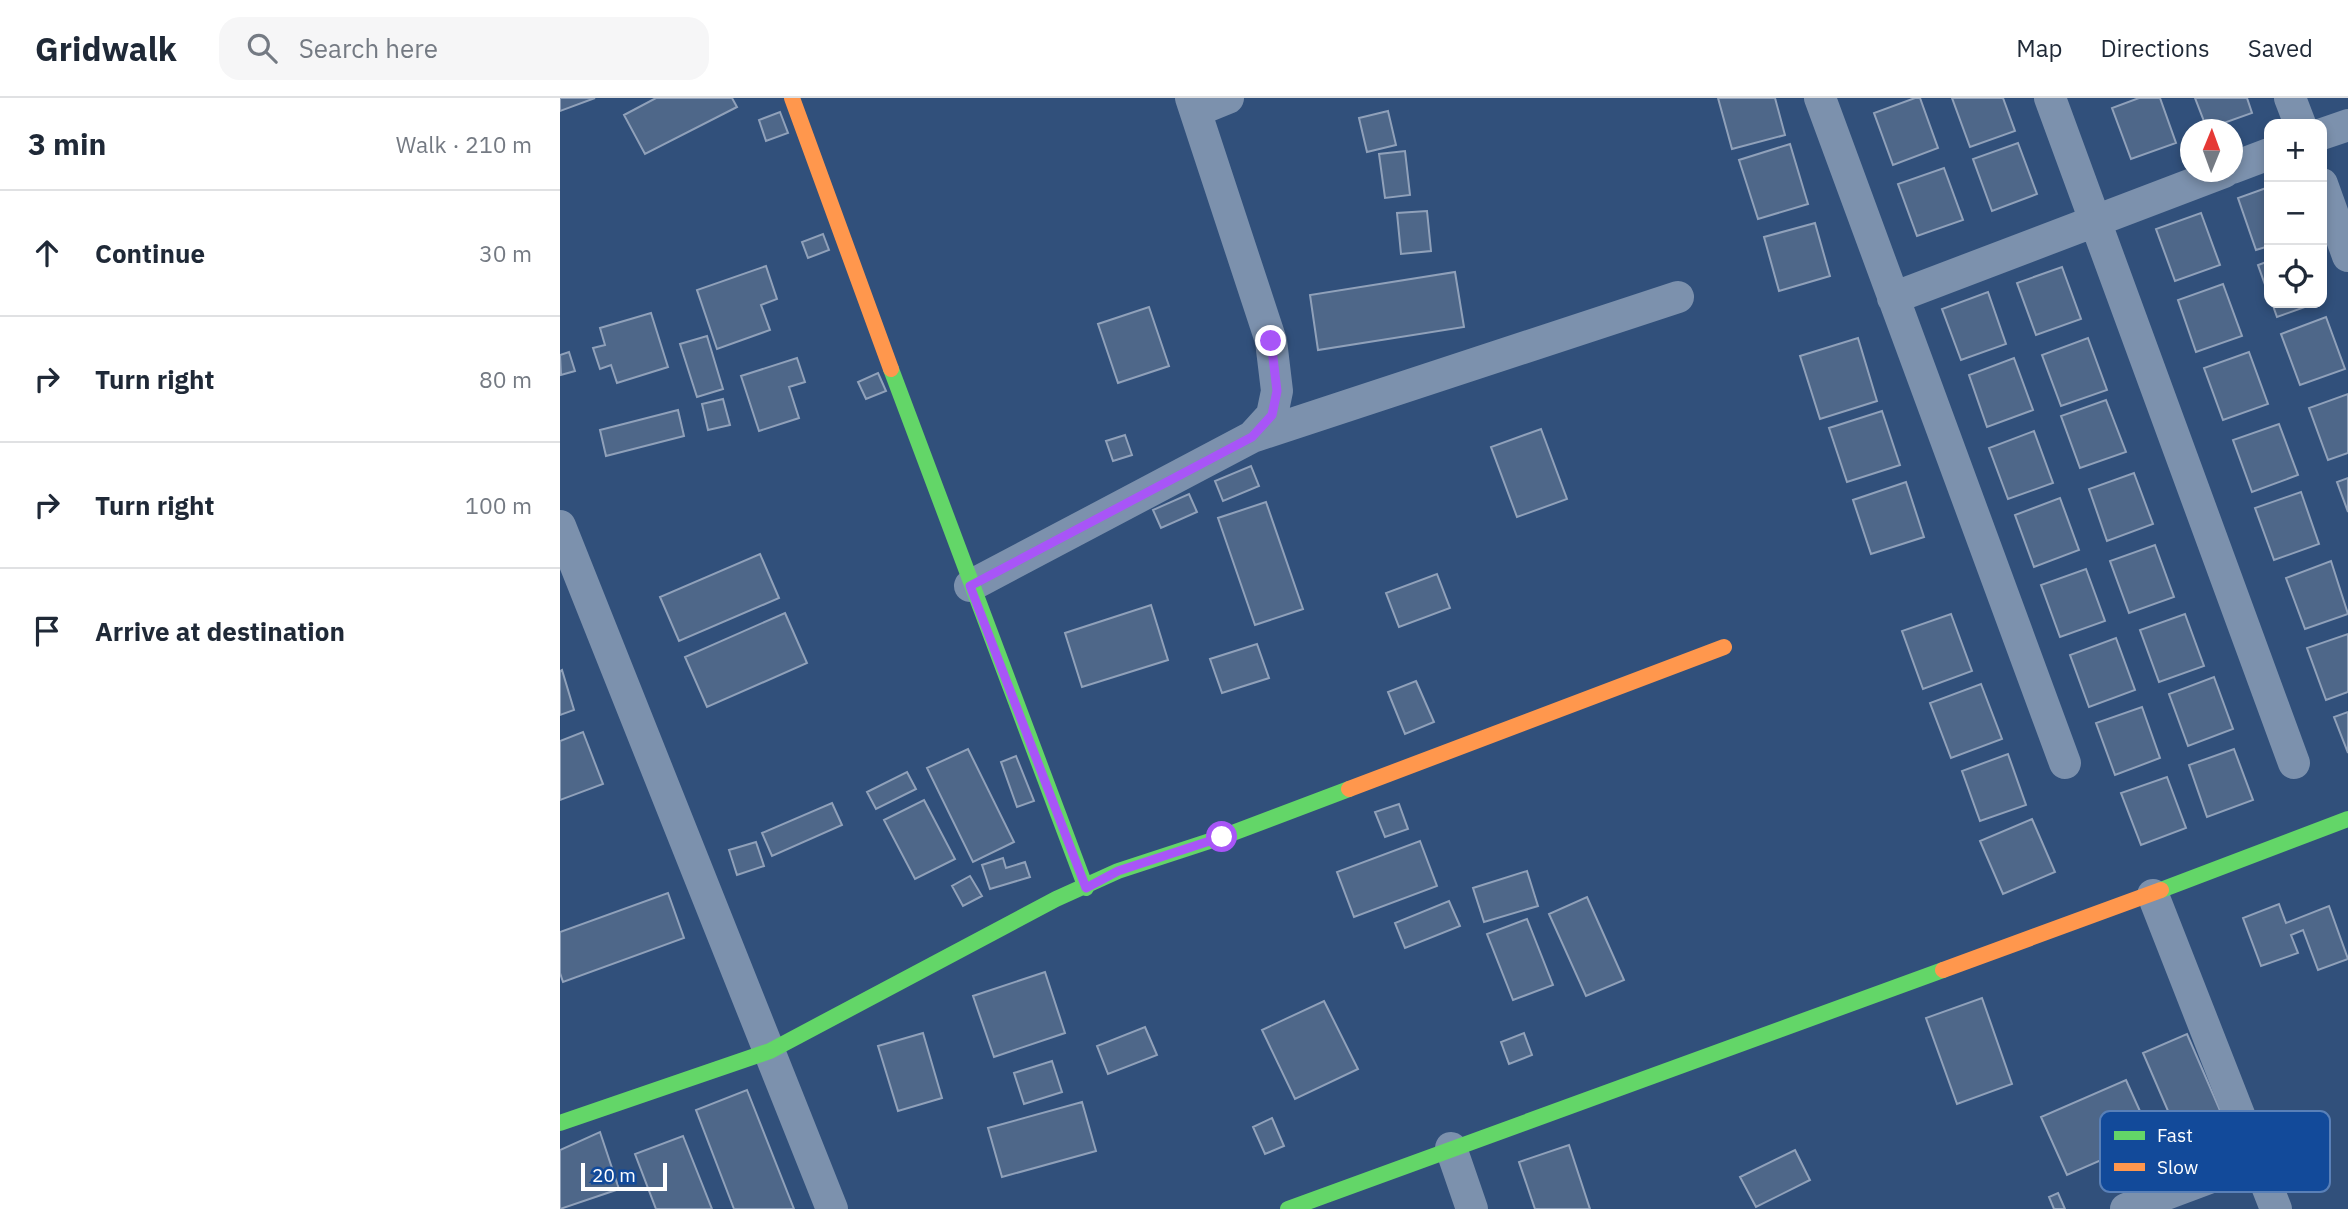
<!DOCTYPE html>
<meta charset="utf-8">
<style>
:root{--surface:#fff;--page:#f6f6f7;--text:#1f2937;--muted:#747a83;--line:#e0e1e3}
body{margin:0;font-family:"IBM Plex Sans",sans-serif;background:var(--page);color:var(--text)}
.controls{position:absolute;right:21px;top:21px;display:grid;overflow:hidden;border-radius:14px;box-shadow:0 4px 10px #0003}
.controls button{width:63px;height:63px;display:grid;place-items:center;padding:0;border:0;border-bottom:2px solid var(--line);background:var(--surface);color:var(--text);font:35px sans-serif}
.compass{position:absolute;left:1620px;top:21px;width:63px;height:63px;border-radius:50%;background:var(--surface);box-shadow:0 4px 10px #0003;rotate:1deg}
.scale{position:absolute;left:21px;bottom:18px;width:86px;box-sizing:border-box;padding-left:7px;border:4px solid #fff;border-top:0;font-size:19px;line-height:24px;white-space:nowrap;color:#fff;-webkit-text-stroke:5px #124a9a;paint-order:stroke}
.stop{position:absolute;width:21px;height:21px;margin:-16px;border:5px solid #a855f7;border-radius:50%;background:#fff}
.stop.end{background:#a855f7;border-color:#fff;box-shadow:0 2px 7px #0008}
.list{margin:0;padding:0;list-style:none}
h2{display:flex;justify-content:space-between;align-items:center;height:91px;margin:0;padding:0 28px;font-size:30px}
h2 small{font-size:23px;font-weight:400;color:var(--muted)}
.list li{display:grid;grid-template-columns:46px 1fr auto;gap:21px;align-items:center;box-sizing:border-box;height:126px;padding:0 28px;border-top:2px solid var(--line)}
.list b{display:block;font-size:26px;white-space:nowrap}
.list em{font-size:23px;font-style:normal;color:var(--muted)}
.icon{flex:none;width:38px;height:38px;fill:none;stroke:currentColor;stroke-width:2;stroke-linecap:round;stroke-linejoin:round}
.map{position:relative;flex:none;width:1788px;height:1111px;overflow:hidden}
header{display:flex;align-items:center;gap:42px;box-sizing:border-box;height:98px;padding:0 35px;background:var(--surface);border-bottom:2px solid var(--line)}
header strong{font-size:33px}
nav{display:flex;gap:38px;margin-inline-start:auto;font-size:24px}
.search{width:490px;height:63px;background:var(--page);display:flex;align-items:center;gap:18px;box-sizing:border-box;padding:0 24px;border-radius:21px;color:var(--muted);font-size:26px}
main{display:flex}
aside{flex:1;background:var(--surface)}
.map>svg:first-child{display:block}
.building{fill:#4e6789;stroke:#90a1ba;stroke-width:2}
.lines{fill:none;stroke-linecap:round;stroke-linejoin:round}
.street{stroke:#7c91ad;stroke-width:32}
.fast{stroke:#63d668;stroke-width:16}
.slow{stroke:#ff974d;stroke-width:16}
.route{stroke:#a855f7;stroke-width:9}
.key{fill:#124a9a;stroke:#5980b8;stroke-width:2}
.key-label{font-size:19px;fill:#fff}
</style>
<header>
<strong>Gridwalk</strong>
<div class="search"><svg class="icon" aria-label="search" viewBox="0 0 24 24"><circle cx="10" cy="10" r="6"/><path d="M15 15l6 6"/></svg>Search here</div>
<nav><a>Map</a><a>Directions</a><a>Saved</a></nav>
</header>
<main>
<aside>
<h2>3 min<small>Walk · 210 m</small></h2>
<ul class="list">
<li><svg class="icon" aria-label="ahead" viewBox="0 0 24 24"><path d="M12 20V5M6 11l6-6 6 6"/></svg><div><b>Continue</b></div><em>30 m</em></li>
<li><svg class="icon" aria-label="right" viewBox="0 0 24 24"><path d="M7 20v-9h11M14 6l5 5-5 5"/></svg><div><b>Turn right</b></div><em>80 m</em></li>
<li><svg class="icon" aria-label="right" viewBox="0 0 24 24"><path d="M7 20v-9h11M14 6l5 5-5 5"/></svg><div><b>Turn right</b></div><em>100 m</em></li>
<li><svg class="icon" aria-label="arrive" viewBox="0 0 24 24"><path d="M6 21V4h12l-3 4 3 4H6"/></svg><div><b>Arrive at destination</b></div></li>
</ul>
</aside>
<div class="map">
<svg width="1788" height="1111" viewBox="0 0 1788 1111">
<rect width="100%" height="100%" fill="#31507b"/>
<path class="building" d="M0 0H35L0 13Z
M96 0H172L177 9 85 56 64 17Z
M1158 0H1215L1225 37 1172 51Z
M1355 0H1360L1378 50 1333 67 1314 15Z
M1392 0H1443L1455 33 1410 49Z
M1579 0H1600L1616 45 1571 61 1552 10Z
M1635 0H1687L1692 15 1647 31Z
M828 13 836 47 807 54 799 20Z
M220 14 228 35 206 43 199 22Z
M1458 45 1477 96 1432 113 1413 61Z
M1230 46 1248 106 1198 121 1179 62Z
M845 53 850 97 825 100 819 56Z
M1384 70 1403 122 1357 138 1338 86Z
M1709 89V148L1696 152 1678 100Z
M867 113 871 153 841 156 837 115Z
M1641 115 1660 167 1615 183 1596 131Z
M1255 125 1270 178 1219 193 1204 139Z
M263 136 269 152 248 160 242 144Z
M1709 163V198L1698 167Z
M206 168 217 201 201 207 210 232 157 251 137 192Z
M1502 169 1521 221 1476 237 1457 185Z
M895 174 904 229 758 252 750 197Z
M1663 186 1682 238 1636 254 1618 202Z
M1428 194 1446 246 1401 262 1382 211Z
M1712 205H1756L1717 219Z
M589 209 609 268 558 285 538 226Z
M91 215 108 269 57 285 51 267 40 271 33 250 45 247 40 230Z
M1766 219 1785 271 1740 287 1721 236Z
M147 238 163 291 137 299 120 246Z
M1298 240 1317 303 1260 321 1240 258Z
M1528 240 1547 292 1501 308 1482 257Z
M9 254 15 273 1 277 0 257Z
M1689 254 1708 306 1663 322 1644 270Z
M237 260 245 284 229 289 239 320 199 333 181 278Z
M1454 260 1473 312 1427 329 1409 277Z
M318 275 326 293 306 301 298 284Z
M1788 296V355L1768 362 1749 310Z
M163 301 170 327 148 332 142 306Z
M1546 302 1566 354 1520 370 1501 318Z
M118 312 124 338 46 358 40 332Z
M1322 313 1340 367 1287 384 1269 330Z
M1719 326 1738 377 1692 394 1673 342Z
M981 331 1007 401 957 419 931 349Z
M1474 333 1493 385 1448 401 1429 350Z
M565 337 572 357 553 363 546 343Z
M691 368 699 388 663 403 655 383Z
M1574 375 1593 426 1547 443 1529 391Z
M1788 380V414L1777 384Z
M1346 384 1364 439 1311 456 1293 402Z
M1741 394 1759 446 1714 462 1695 410Z
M629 396 637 414 601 430 593 412Z
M1500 400 1519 452 1474 469 1455 417Z
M706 404 743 511 695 527 658 420Z
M1595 447 1614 499 1569 515 1550 463Z
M200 456 219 500 119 543 100 499Z
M1771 463 1788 516 1745 531 1726 480Z
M1526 471 1545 523 1500 539 1481 487Z
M877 476 890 510 839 529 826 495Z
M591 507 608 562 522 589 505 535Z
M225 515 247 565 147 609 125 559Z
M1391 516 1412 573 1363 591 1342 533Z
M1625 516 1644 568 1599 584 1580 532Z
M1788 536V594L1766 602 1747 550Z
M1556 540 1575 592 1529 609 1510 557Z
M697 546 709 580 662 595 650 561Z
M2 572 14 612 0 617V573Z
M1654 579 1673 631 1628 648 1609 596Z
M856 583 874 624 845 636 828 594Z
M1421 586 1442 641 1391 660 1370 605Z
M1582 609 1600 660 1555 677 1536 625Z
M1788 614V655L1774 619Z
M23 634 43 686 0 702V643Z
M408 651 454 744 413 764 367 670Z
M1674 651 1693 702 1647 719 1629 667Z
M1448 656 1466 707 1420 723 1402 673Z
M456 658 474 703 457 709 441 664Z
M347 674 356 691 316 711 307 694Z
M1607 679 1626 730 1581 747 1561 695Z
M364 702 395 761 355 781 324 722Z
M272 705 282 727 212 758 202 735Z
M839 706 848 731 825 739 815 714Z
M1472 721 1495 774 1443 796 1420 743Z
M860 743 877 788 794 819 777 774Z
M196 744 204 768 177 777 169 752Z
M443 760 446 770 465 764 470 779 430 791 422 767Z
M967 773 978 808 924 824 913 790Z
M410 778 422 798 403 808 392 788Z
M108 795 124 840 3 884 0 875V834Z
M1027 799 1064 882 1026 898 989 816Z
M889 803 900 828 845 850 835 825Z
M1719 806 1726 825 1769 808 1788 861 1758 872 1743 832 1731 837 1738 855 1701 868 1683 820Z
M967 821 993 887 953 902 927 836Z
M485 874 505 935 434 959 413 898Z
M1422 900 1452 986 1397 1006 1366 920Z
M764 903 798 971 735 1001 702 932Z
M585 929 597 957 548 976 537 948Z
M363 935 382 1000 338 1013 318 948Z
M964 935 972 957 949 966 941 944Z
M1627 936 1665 1024 1621 1043 1583 955Z
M492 963 502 994 464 1006 454 975Z
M1566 982 1592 1040 1507 1077 1481 1019Z
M187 992 234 1111H174L136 1012Z
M522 1004 536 1053 442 1079 428 1030Z
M712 1020 724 1048 705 1056 693 1029Z
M40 1034 59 1091 0 1111V1052Z
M123 1038 152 1111H96L75 1056Z
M1009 1047 1030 1111H975L959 1064Z
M1235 1052 1250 1082 1196 1109 1180 1079Z
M1498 1095 1505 1111H1494L1489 1099Z"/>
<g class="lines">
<path class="street" d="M1260 0 1505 665
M1490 0 1734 665
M1730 0 1740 26
M636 13 668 0
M1762 36 1788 27
M1672 70 1709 56
M1762 86 1788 158
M1333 200 1664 74
M692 339 1118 199
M0 428 272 1111
M410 488 692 339 712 317 717 293 711 243 631 0
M1593 797 1716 1111
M891 1050 912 1111
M1566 1111 1697 1062"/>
<path class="fast" d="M331 271 526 790
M1601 792 1788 721
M0 1025 210 953 496 801 558 773 662 739 789 691
M728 1111 1383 872"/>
<path class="slow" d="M232 0 331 271
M789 691 1164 549
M1383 872 1601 792"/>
</g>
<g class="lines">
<path class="route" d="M662 739 558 773 526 790 410 488 692 339 712 317 717 293 711 243"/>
</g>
<rect x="1540" y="1013" width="230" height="81" rx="10" class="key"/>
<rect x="1554" y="1033" width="31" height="9" fill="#63d668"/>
<rect x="1554" y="1065" width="31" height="8" fill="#ff974d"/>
<g class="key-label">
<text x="1597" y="1044">Fast</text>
<text x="1597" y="1076">Slow</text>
</g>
</svg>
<div class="controls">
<button>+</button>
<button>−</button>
<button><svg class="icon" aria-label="locate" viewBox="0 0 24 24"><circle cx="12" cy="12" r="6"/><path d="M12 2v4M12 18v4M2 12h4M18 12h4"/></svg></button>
</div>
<svg class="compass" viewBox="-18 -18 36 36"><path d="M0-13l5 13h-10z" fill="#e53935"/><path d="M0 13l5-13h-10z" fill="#747a83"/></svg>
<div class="scale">20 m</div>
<div class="stop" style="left:662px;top:739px"></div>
<div class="stop end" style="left:711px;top:243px"></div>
</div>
</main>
